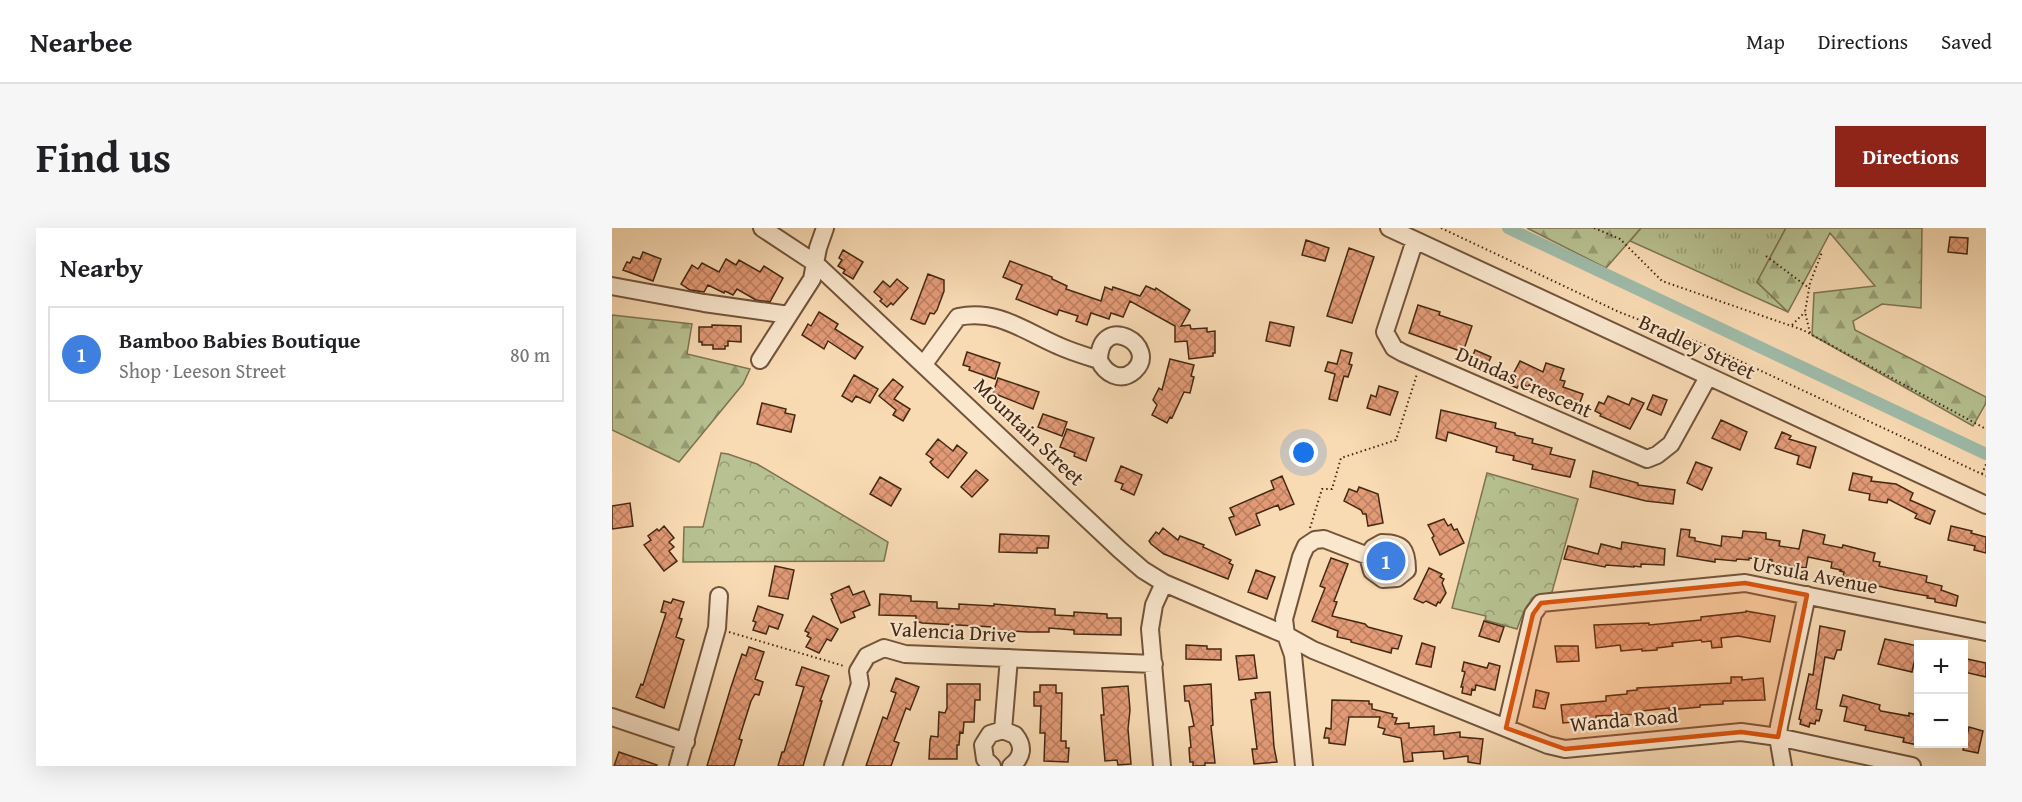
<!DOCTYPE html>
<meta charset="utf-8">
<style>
:root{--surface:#fff;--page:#f6f6f6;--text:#202124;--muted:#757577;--line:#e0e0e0;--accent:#8f2418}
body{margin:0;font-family:"Gentium Book Plus",serif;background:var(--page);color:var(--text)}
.controls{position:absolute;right:18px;bottom:18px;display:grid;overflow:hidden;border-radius:0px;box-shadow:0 6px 24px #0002}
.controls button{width:54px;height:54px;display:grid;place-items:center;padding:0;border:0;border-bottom:2px solid var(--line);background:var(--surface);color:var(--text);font:30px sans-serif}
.you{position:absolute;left:692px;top:225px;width:21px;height:21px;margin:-15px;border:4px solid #fff;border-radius:50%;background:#1a73e8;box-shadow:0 0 0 9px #1a73e833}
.badge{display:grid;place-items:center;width:39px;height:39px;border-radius:50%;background:var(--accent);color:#fff;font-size:20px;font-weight:700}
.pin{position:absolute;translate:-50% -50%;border:3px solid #fff;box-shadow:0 2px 6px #0006}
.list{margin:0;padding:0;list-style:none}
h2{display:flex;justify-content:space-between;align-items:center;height:78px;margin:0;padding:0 24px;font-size:26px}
h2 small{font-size:20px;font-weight:400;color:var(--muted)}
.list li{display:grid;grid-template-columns:39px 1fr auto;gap:18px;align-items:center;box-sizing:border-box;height:96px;margin:0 12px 12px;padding:0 12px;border:2px solid var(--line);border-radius:0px}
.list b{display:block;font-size:22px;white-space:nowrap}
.list p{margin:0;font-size:20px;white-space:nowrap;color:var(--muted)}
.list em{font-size:20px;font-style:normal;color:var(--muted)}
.map{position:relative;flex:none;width:1374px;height:538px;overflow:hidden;border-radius:0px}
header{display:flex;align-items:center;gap:36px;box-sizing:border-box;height:84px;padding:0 30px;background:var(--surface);border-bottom:2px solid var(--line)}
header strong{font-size:28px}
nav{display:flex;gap:33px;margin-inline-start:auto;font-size:21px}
.intro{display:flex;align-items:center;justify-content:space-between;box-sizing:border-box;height:144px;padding:0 36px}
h1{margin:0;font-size:42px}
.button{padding:15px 27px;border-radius:0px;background:var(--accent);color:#fff;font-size:21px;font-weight:700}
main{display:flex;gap:36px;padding:0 36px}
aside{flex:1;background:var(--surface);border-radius:0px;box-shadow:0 6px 24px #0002}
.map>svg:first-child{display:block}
.grass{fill:url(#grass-tufts);stroke:#7e7452;stroke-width:1.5}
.forest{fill:url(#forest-firs);stroke:#7e7452;stroke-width:1.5}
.park{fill:url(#park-crowns);stroke:#7e7452;stroke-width:1.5}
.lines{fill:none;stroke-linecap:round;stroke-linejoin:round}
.canal{stroke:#9ebba9;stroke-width:12}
.building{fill:url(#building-cross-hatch);stroke:#452813;stroke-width:1.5}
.minor-casing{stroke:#72543b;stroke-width:20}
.path{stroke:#452813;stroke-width:2;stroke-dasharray:1.5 3;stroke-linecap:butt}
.minor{stroke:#fae7ce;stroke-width:16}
.marked{fill:#d8540d;fill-opacity:0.2;stroke:#d8540d;stroke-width:4.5;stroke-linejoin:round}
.labels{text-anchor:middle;stroke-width:4.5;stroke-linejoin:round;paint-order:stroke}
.street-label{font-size:21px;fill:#452813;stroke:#fae7ce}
</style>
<header>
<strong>Nearbee</strong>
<nav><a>Map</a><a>Directions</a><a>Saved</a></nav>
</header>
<div class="intro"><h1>Find us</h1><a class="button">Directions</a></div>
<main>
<aside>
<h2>Nearby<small></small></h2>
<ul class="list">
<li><span class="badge" style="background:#3f7fe0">1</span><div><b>Bamboo Babies Boutique</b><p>Shop · Leeson Street</p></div><em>80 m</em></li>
</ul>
</aside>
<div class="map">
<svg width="1374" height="538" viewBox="0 0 1374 538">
<defs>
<pattern id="grass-tufts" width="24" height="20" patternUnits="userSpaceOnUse" patternTransform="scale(1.5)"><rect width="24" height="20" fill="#b7c191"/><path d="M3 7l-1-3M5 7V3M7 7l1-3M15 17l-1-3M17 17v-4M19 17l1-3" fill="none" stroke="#979d75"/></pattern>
<pattern id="forest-firs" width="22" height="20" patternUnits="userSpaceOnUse" patternTransform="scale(1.5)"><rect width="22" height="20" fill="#b7c191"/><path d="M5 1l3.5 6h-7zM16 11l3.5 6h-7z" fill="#979d75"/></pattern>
<pattern id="park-crowns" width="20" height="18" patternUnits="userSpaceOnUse" patternTransform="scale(1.5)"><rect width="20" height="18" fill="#b7c191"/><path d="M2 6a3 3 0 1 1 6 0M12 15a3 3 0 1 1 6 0" fill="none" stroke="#979d75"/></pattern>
<pattern id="building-cross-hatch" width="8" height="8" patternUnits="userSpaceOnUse" patternTransform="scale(1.5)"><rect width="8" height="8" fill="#e29a76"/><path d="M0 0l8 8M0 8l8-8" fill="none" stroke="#b97e60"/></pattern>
</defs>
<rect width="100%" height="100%" fill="#f8dab3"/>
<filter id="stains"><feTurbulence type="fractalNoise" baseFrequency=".00333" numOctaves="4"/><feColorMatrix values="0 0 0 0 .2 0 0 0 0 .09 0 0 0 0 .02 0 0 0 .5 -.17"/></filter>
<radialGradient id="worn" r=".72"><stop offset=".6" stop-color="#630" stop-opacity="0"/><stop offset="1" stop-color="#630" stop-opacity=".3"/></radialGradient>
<path class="grass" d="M1029 0H1174L1145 54 1176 84 1018 13Z"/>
<path class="forest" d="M915 0H1029L994 40Z
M1174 0H1310L1309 80 1270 76 1241 93 1243 102 1374 169V175L1361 198 1200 107 1202 65 1263 58 1218 5 1176 84 1145 54Z
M0 87 80 96 75 126 138 141 131 156 67 234 0 202Z"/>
<path class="park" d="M109 225 116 226 145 236 276 314 272 333 71 334 72 299H91Z
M875 245 966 271 940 364C914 372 914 377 905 401L873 392 874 388 840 380Z"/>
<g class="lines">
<path class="canal" d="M896 0 1374 226"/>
</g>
<path class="building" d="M1338 9 1356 10 1355 26 1336 24Z
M694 12 717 20 713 33 690 27Z
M737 20 762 29 740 95 715 88Z
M231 22 251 34 241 51 231 45 233 42 226 38 230 32 227 30Z
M31 24 49 31 41 53 11 42 15 34 18 35 21 29 28 31Z
M114 31 124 37 127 32 148 44 152 38 171 50 158 74 144 72 125 61 121 67 113 63 112 65 96 57 92 64 78 62 69 56 80 37 86 41 90 35 107 44Z
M398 33 440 49V51L455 58 454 61 489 73 493 59 500 62 501 59 528 68 534 58 543 62 544 60 578 82 569 98 578 97 579 101 595 100V104L603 103V125H601V128L577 131 575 113 563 114V98L518 73 511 89 499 85 497 91 479 85 475 97 464 93 466 88 447 82 445 87 404 71 410 57 391 49Z
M316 46 332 52V63L325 82 322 86 318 85 313 96H311L299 91Z
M285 51 296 60 281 77 279 75 275 79 268 73 270 71 262 64 271 53 278 59Z
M806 77 828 84 827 87 860 98 851 124 797 105Z
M207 84 226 96 223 101 251 119 243 131 216 113 212 121 190 107 196 96 199 98Z
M658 94 682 99 678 118 654 113Z
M100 97 129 98V114L116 113V118H113V121H101V117H90V114H87V99H100Z
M729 122 740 125 737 136 740 137 736 149 732 148 725 173 717 171 723 146 713 143 716 134 725 136Z
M863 122 879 129 874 140H867V142L857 138Z
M355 124 388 135 383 151 357 142 358 139 351 137Z
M558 131 582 137 579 148 582 149 578 165 572 164 560 190 558 189 555 195 540 187 545 177 541 172 547 160 550 162Z
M908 133 931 144 934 135 952 141 948 152 953 153 951 159 971 166 966 180 951 175 953 170 917 157 916 159 908 155 905 160 896 156Z
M242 147 266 161 258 175 244 168 240 174 230 168Z
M386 150 427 164 421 181 381 165Z
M281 151 291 159 282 171 298 181 291 193 281 187 284 182 267 168Z
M767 158 786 164 778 187 755 180 759 167 764 169Z
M1041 167 1055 172 1049 187 1035 181Z
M996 168 1017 177 1020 170 1032 175 1018 201 988 188 989 186 983 183 987 174 992 176Z
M150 175 174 181 173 185 183 187 179 204 145 196Z
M829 182 884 195 883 200 903 205V207L921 211 920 215 940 220 938 226 963 232 958 249 920 241 921 237 901 232 902 228 884 224 885 219 836 204 834 213 824 210Z
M431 186 455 194 450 208 426 199Z
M1109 192 1135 204 1128 222 1100 210Z
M455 201 482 210 474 233 462 228 463 225 448 219Z
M1170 204 1179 208 1177 211 1204 219 1198 240 1185 236 1187 228 1163 220Z
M326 211 341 223 345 217 355 225 336 250 321 238 318 234 321 231 314 226Z
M1084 234 1100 240 1090 262 1075 255Z
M509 238 530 247 522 267 509 261 511 256 503 253Z
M364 242 376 252 360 269 349 259Z
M981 243 1026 255V257L1063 262 1061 276 1034 273 978 259Z
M1241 245 1260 249 1259 253 1284 256 1301 265 1298 272 1323 283 1318 296 1303 290 1305 286 1276 271 1275 275 1257 272 1258 266 1237 262Z
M670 248 682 276 668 282 666 277 644 286 648 297 624 307 617 290 622 288 618 280 662 261 659 253Z
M268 249 289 261 279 278 258 266Z
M747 259 766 266 771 295 756 298 754 286H751L749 282 732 273 737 261 745 264Z
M18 275 21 298 0 301V278Z
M832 291 836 298 839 296 842 302 845 301 852 315 828 327 820 310 822 308 816 297Z
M52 298 62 310 57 314 62 319 57 323 65 333 52 343 32 317 39 312 36 308 45 301 47 303Z
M1339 298 1360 303 1359 305 1374 309V325L1362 322 1363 318 1336 312Z
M551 300 566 312 568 308 592 317 591 319 619 332 617 335 621 337 616 351 552 326 539 316 537 313 544 304 547 306Z
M1069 301 1078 302 1077 309 1083 310V313L1109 318 1110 308 1130 310 1131 303 1154 305V311L1168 313 1167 318 1187 321 1191 302 1213 307 1211 316 1230 320 1231 317 1263 325 1261 333 1268 334 1267 338 1315 348 1314 354 1330 358 1329 362 1346 368 1344 378 1323 374V371L1315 370 1316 368 1283 362 1253 355V353L1231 349 1232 344 1228 343 1229 342 1219 340 1220 334 1196 329 1194 340 1160 335V332L1137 330V332L1125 331 1124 333 1103 331V334L1065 328Z
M388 306 437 308 436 320H425V325L387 324Z
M1010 314 1053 321 1052 337 1029 336V339L1022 338V339L994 337 993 339 952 331 956 318 986 326 989 316 1009 321Z
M719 330 736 336 724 368 722 373 725 374 720 388 753 396 756 399 790 408 786 421 780 420 779 425 739 414V412L725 409 726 403 700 393 713 360 708 358Z
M163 338 182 342 176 371 157 368Z
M817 340 830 346 828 349 832 351 830 355 834 365 828 375 826 374 824 378 814 373 811 375 802 371Z
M644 342 663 349 655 371 636 364Z
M237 358 241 367 252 363 258 377 241 384 243 389 229 395 219 371 221 370 219 366Z
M268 366 299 368V373L325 374V380L347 381V376L382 378V376L443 381V387L462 388V384L495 386V390H509V407L462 406V402L437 400V404H416L381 402V399L310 395 304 393V388L267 387Z
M61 371 72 374 67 390 70 391 64 409 72 412 52 480 24 469 29 456 31 457 54 385 49 384 52 373 59 375Z
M146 378 171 387 166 401 157 398 154 406 141 402 144 394 141 393Z
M1134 383 1163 388 1158 414 1126 408 1109 410 1110 419 1100 420 1099 413 1090 414 1089 412 1060 415 1061 418 1045 420V422L1030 423V421L1009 423 1008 417 984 420 982 397 1037 395V397L1089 392V389L1134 384Z
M201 388 226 401 219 413 215 411 207 425 194 419 199 410 195 408 197 405 193 403Z
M872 393 892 399 887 414 867 408Z
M1208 398 1233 403 1229 422H1225L1222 431 1213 429 1204 481 1210 482 1207 493 1204 492 1203 496 1198 495 1197 499 1188 496 1189 492 1187 491 1197 446 1201 447Z
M1273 411 1306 418 1300 444 1266 436Z
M810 415 823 419 819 439 804 436Z
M574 417 595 418V421H609V432L574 431Z
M943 418H966L967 433 945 434Z
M137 419 152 424 143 451 151 454 147 467 143 466 139 473 127 511 130 512 122 538H95L119 459 130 426 134 428Z
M642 427 645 450 627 452 624 428Z
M1355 431 1374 435V449L1352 444Z
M852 434 875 440 877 435 888 438 883 462 864 457 863 462 860 461 859 467 850 465 851 459H849L853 444 850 443Z
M190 439 217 448 208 473H210L191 538H166L170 524H172L192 459 184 457Z
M1119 449H1130V452L1151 450 1153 472 1111 473V476L1088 477V479L1057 482V480L1030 483V486L984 488V492L951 495 949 477 994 473V468L1015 466V463L1025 462V460L1119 455Z
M284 450 307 459 298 482 294 480 282 513 287 515 279 538H254L271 489 275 491 284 465 279 463Z
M335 456H368V472H363L362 494H352L351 505 348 504 347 517H345V531H317L318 512 319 508 326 509 327 484 333 485 335 480Z
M599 456 601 497 599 498 603 535H593V538H581V534H578L577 520 579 519 577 499 582 498 577 473H573L572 458Z
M428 457H444V465H450L449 513H454V520H457L456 534 432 533 433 507V505H428L429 478H422V464H428Z
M516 458 518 482 516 501 519 536 506 537 505 532 493 533 489 487H492L490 460Z
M924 462 937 465 933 481 921 479Z
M658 464 662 519 665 534 642 536 640 521H645L639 472 644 471 643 465Z
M1231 467 1268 477 1267 481 1269 483 1297 488V485L1306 487V517L1291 514 1292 510 1253 502 1254 498 1232 493 1235 479 1228 478Z
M720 472 757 473V476H760V481L781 486 780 489 785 490 783 496 797 495V500L822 498V507L848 504V509L871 511 868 536 856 534V528L832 531 831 523 800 525 801 533 792 534 789 510 771 506 773 501 766 499 768 489H737L733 517 717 515V510H712L714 500 719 501Z
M1357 499 1371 503 1366 525 1351 522Z
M7 524 45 537 44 538H2Z"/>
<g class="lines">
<g class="minor-casing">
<path id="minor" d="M150 0 203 35 508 322 531 342 552 355 674 407 701 422 936 517 953 521 1129 504 1166 509 1300 538
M777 0 1374 277
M803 12 773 104 782 120 791 125 1035 231 1045 227 1059 216 1096 149
M0 58 92 75 177 87
M148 132 200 51 206 20 213 0
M312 136 346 89C386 81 412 103 447 118 460 124 474 128 487 132 493 145 508 155 522 143 549 118 488 83 487 132
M770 315C791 315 795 322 795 342L785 350 771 351 760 343 756 328 761 320Z
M0 489 74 514
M894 500 921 386 929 375 1133 355 1374 404
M391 502 397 430
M66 538 105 400 107 368
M221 538 248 456 246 443 255 428 272 420 293 426 542 436
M380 538 373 531 371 517 378 506 391 502 403 507C412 518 411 529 399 538
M550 538 538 401 542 377 552 355
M692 538 681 427 674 407 672 391 689 329 694 318 703 312 712 311 756 328
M1171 538 1166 509 1167 498 1195 367"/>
</g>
<path class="path" d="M829 0 1007 84 1098 119 1374 248
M982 0 1008 11 1050 53 1191 102 1374 201
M1154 28 1197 60
M1180 97 1193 84
M1198 105 1193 84 1198 55 1210 24
M1370 246 1374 236
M698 300 710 261H720L729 230 784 212 805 146
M117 404 232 438"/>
<use href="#minor" class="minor"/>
</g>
<path class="marked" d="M1133 355 1195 367 1166 509 1129 504 953 521 894 500 921 386 929 375Z"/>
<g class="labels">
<g class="street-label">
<text transform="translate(1085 119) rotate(25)" y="7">Bradley Street</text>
<text transform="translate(912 154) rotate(24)" y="7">Dundas Crescent</text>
<text transform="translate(417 204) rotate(44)" y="7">Mountain Street</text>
<text transform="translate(1203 347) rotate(11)" y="7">Ursula Avenue</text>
<text transform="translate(341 404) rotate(3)" y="7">Valencia Drive</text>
<text transform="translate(1012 492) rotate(-5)" y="7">Wanda Road</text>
</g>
</g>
<rect width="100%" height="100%" filter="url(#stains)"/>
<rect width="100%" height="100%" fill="url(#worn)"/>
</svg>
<div class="controls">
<button>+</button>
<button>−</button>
</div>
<div class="you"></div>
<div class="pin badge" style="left:774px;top:333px;background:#3f7fe0">1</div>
</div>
</main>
